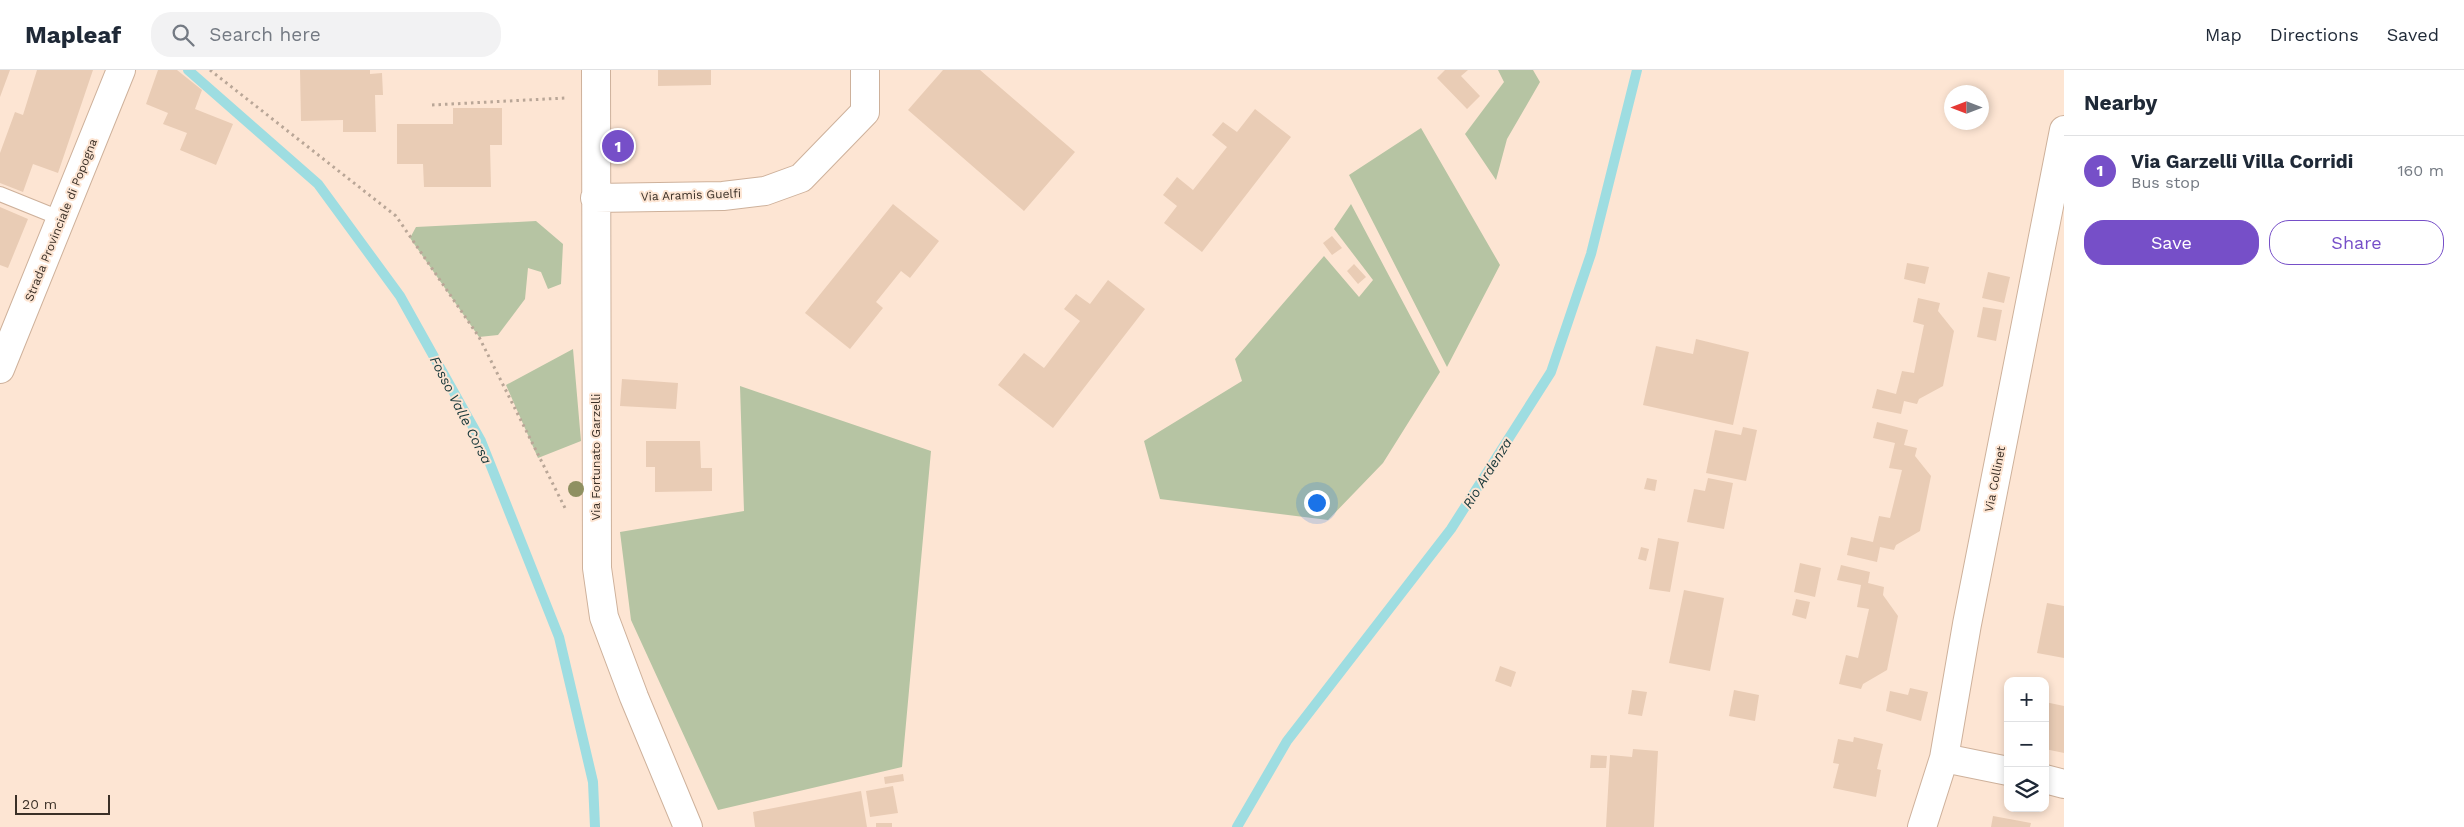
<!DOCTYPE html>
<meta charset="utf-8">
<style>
:root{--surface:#fff;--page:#f2f2f3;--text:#1f2937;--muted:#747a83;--line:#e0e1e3;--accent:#764fc8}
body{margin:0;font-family:"Work Sans",sans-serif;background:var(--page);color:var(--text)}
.controls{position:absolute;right:15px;bottom:15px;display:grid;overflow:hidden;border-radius:10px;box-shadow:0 2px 8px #0003}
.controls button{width:45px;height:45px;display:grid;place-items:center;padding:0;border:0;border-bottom:1px solid var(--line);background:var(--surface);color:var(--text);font:25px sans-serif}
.compass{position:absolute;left:1944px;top:15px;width:45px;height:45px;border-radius:50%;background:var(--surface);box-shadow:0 2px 8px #0003;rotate:270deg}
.scale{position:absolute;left:15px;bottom:12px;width:95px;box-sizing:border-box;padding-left:5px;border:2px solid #3b3027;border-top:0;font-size:14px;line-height:18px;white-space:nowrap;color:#3b3027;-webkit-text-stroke:4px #fde5d3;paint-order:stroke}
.you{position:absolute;left:1316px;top:432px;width:18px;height:18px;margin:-12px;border:4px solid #fff;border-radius:50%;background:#1a73e8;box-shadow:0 0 0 8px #1a73e833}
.badge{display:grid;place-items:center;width:32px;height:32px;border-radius:50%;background:var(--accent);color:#fff;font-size:16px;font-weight:700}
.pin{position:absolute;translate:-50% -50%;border:2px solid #fff;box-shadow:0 1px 5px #0006}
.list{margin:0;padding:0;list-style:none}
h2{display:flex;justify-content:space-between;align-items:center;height:65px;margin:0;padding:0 20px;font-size:21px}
h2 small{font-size:16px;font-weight:400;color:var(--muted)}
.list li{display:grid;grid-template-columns:32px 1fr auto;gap:15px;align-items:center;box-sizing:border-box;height:70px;padding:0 20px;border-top:1px solid var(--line)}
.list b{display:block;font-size:19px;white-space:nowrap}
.list p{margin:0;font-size:16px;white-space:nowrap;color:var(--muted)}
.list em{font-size:16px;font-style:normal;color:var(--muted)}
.actions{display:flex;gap:10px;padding:15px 20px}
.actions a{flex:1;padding:11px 0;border:1px solid var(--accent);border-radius:20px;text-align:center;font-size:18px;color:var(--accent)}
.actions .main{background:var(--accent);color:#fff}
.icon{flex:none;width:28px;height:28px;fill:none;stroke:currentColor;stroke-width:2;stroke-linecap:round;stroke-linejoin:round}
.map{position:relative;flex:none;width:2064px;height:757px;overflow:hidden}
header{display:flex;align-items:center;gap:30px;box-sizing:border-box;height:70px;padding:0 25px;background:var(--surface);border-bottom:1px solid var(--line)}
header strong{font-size:24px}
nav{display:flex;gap:28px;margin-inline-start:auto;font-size:18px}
.search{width:350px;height:45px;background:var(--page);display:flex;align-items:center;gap:12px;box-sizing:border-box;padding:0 18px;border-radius:20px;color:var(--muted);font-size:19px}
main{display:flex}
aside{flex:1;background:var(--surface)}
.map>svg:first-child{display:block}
.green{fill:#b6c4a3}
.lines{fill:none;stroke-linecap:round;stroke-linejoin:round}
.stream{stroke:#9edde1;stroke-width:10}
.building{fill:#e9ccb5}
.service-casing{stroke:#ceb19b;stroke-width:16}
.minor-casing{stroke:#ceb19b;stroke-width:30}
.secondary-casing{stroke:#ceb19b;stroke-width:30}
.path{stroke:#b9a697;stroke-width:3;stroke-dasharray:2.5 4;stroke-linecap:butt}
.service{stroke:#fff;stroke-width:14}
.minor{stroke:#fff;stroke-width:28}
.secondary{stroke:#fff;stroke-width:28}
.tree{fill:#8f9061}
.labels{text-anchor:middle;stroke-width:4;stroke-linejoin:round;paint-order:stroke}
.street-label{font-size:12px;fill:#3b3027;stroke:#fde5d3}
.water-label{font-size:14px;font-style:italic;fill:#18383a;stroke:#fde5d3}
</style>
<header>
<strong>Mapleaf</strong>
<div class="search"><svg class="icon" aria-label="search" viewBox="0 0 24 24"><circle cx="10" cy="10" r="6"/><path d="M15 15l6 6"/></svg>Search here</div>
<nav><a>Map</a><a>Directions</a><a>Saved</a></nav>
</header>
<main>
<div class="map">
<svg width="2064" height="757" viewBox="0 0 2064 757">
<rect width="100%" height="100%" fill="#fde5d3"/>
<path class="green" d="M1498 0H1533L1540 12 1507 69 1496 110 1465 64 1504 12Z
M1421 58 1500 195 1447 297 1349 105Z
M1351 134 1440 302 1383 393 1328 450 1160 429 1144 371 1242 311 1235 289 1324 186 1359 227 1373 210 1334 159Z
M536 151 563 174 561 214 548 219 541 202 528 198 525 229 498 265 479 267 410 168 416 157Z
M573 279 581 371 538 388 506 315Z
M740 316 931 381 902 697 718 740 631 550 620 462 744 441Z"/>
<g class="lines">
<path class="stream" d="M188 0 318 114 400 226 481 371 559 567 593 712 595 757
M1237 757 1287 671 1451 459 1551 302 1591 184 1637 0"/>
</g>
<path class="building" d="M0 0H10L0 27Z
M37 0H93L58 103 33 94 23 122 0 113V83L15 42 23 45Z
M158 0H177L202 20 195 39 233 54 216 95 180 80 187 63 163 54 168 43 146 34Z
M300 0H370V4L382 3 383 25H375L376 62H343V50L301 51Z
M658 0H711V15L658 16Z
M943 0H980L1075 82 1024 141 908 40Z
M1445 0H1468L1461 6 1480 26 1467 39 1437 8Z
M453 38H502V75H490L491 117H424L423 94H397V54H453Z
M1255 39 1291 67 1202 182 1164 153 1177 136 1163 125 1177 107 1193 120 1227 77 1212 65 1223 52 1237 62Z
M893 134 939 171 910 208 901 201 876 232 883 238 850 279 805 243Z
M0 137 28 149 8 198 0 195Z
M1332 166 1342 178 1332 185 1323 173Z
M1907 193 1929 197 1925 214 1904 209Z
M1354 194 1366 207 1358 214 1347 201Z
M1988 202 2010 207 2004 233 1982 228Z
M1108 210 1145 239 1053 358 998 315 1024 283 1044 298 1080 251 1064 239 1076 224 1090 234Z
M1918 228 1940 233 1938 241 1954 261 1943 316 1919 329 1917 334 1904 331 1901 344 1872 338 1877 319 1896 324 1902 301 1914 303 1924 255 1913 252Z
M1983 237 2002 240 1996 271 1977 267Z
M1696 269 1749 282 1733 355 1643 335 1656 276 1693 284Z
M622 309 678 313 676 339 620 336Z
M1877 352 1908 360 1904 375 1917 378 1915 386 1931 406 1920 461 1896 475 1894 480 1880 477 1877 492 1847 485 1851 467 1873 472 1879 446 1890 448 1902 400 1889 398 1895 373 1873 368Z
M1743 357 1757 360 1746 411 1706 403 1715 360 1741 365Z
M646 371H700L701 398H712V421L655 422V397H646Z
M1647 408 1657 410 1655 421 1644 419Z
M1708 408 1733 413 1724 459 1687 452 1694 419 1705 421Z
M1658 468 1679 472 1670 522 1649 519Z
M1641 477 1649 479 1646 491 1638 489Z
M1800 493 1821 498 1815 527 1794 522Z
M1841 495 1870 502 1868 513 1884 517 1883 525 1898 546 1887 600 1863 614 1861 619 1839 614 1846 585 1858 588 1869 539 1857 537 1861 515 1837 510Z
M1684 520 1724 528 1710 601 1669 593Z
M1796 529 1810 532 1806 549 1792 545Z
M2047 533 2064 536V588L2037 583Z
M1500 596 1516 602 1511 617 1495 611Z
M1910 618 1928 622 1921 651 1886 641 1890 621 1908 625Z
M1632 620 1647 622 1642 646 1628 644Z
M1734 620 1759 625 1755 651 1729 646Z
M2045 632 2064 636V683L2045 679Z
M1854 667 1883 674 1877 699 1881 700 1876 727 1833 718 1839 694 1833 693 1838 669 1853 672Z
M1633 679 1658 681 1654 757H1606L1610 685 1632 687Z
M1591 685 1607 686 1606 698H1590Z
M903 704 904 711 885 714 884 707Z
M893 716 898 743 870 747 866 721Z
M861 721 867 757H755L753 742Z
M1993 746 2031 753 2030 757H1991Z
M876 753H892V757H876Z"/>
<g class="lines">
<g class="service-casing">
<path id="service" d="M0 124 62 149"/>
</g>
<g class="minor-casing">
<path id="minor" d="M596 0 597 498 604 547 634 627 688 757
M595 128 723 126 765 121 801 108 865 42V0
M1944 688 2008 701
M2045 709 2064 714
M1922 757 1944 688 1967 554 2064 60"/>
</g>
<g class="secondary-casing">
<path id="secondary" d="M0 299 121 0"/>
</g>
<path class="path" d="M210 0 396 146 479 267 566 440
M432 35 565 28"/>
<use href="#service" class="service"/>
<use href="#minor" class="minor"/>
<use href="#secondary" class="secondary"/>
</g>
<circle class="tree" cx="576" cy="419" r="8"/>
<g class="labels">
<g class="street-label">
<text transform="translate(691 125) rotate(-2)" y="4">Via Aramis Guelfi</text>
<text transform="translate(61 150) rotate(-68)" y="4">Strada Provinciale di Popogna</text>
<text transform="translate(596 387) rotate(-90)" y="4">Via Fortunato Garzelli</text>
<text transform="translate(1995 409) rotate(-79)" y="4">Via Collinet</text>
</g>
<g class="water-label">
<text transform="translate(461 340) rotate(63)" y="5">Fosso Valle Corsa</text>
<text transform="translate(1487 403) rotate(-58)" y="5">Rio Ardenza</text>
</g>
</g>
</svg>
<div class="controls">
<button>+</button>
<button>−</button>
<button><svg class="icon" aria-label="layers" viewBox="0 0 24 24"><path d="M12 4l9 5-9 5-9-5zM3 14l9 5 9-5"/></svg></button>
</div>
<svg class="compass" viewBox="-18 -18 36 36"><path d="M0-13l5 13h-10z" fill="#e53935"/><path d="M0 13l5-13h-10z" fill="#747a83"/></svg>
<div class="scale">20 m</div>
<div class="you"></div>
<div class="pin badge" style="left:618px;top:76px">1</div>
</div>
<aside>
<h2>Nearby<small></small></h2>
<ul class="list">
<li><span class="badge">1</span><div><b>Via Garzelli Villa Corridi</b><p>Bus stop</p></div><em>160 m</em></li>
</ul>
<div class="actions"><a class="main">Save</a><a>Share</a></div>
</aside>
</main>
